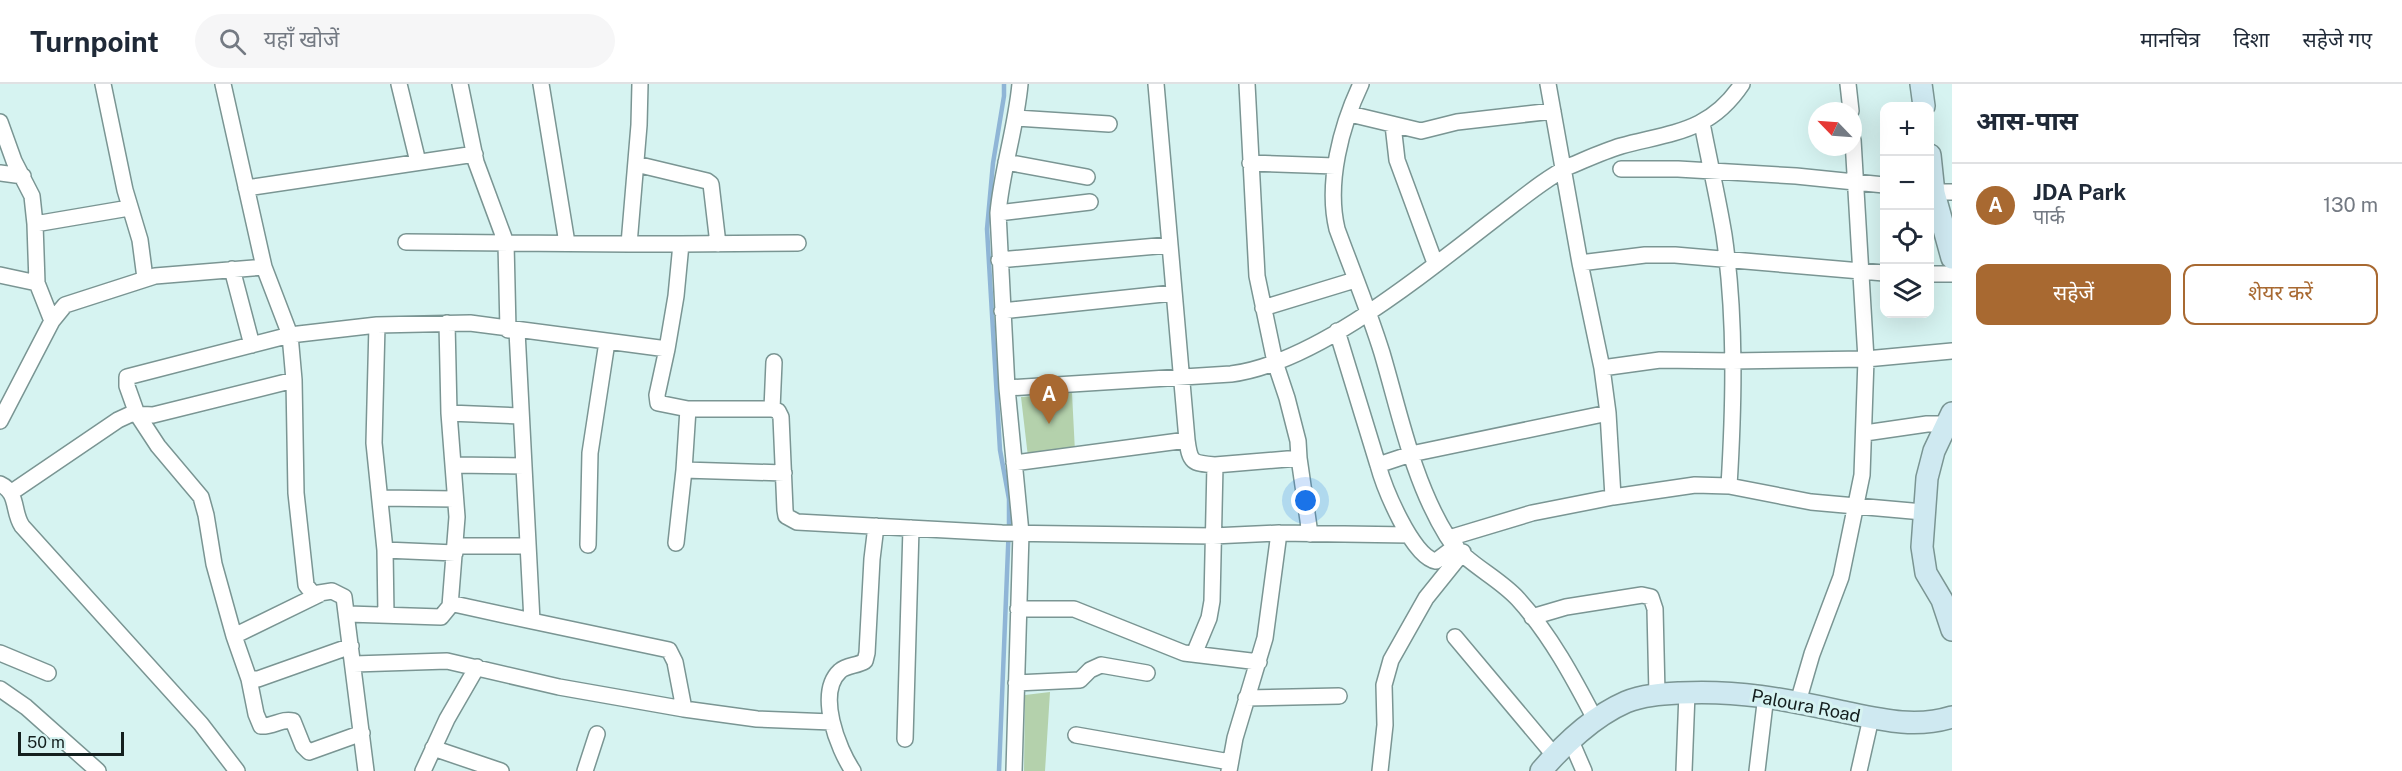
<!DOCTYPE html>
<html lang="hi">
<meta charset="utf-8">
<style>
:root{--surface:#fff;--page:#f6f6f7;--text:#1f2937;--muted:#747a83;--line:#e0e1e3;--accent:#a86931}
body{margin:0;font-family:"Public Sans","Noto Sans Devanagari",sans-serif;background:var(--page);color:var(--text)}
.controls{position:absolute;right:18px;top:18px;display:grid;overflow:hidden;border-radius:12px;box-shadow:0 6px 24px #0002}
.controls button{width:54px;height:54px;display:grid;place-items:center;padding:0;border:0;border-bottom:2px solid var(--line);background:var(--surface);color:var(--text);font:30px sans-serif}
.compass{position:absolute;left:1808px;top:18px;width:54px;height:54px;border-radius:50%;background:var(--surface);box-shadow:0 6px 24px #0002;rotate:295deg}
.scale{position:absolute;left:18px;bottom:15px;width:106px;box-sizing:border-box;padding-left:6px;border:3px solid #141f1e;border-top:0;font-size:16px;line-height:21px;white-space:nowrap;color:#141f1e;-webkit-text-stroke:4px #d6f3f1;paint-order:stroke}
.you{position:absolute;left:1306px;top:417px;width:21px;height:21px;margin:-15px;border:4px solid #fff;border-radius:50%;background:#1a73e8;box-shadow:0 0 0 9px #1a73e833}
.badge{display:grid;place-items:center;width:39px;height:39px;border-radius:50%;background:var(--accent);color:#fff;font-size:20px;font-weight:700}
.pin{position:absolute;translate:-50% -50px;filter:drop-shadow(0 2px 3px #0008)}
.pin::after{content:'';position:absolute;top:32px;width:21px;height:18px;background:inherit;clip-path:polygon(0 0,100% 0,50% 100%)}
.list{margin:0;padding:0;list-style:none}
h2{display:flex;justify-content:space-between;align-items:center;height:78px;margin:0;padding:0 24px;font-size:26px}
h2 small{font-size:20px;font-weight:400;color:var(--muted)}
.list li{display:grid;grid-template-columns:39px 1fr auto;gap:18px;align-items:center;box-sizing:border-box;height:84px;padding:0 24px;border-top:2px solid var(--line)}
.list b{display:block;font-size:22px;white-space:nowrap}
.list p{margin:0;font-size:20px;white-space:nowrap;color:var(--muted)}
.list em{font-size:20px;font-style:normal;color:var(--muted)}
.actions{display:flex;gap:12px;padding:18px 24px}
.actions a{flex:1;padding:14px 0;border:2px solid var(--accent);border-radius:12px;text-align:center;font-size:21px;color:var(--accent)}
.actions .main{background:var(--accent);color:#fff}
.icon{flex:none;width:33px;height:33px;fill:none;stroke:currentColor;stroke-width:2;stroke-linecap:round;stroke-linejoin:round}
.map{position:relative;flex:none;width:1952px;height:687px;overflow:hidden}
header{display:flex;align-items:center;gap:36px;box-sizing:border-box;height:84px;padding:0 30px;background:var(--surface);border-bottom:2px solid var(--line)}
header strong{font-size:28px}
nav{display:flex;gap:33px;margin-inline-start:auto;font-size:21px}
.search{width:420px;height:54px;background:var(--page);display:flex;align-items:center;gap:15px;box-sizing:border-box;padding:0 21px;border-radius:33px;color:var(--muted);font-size:22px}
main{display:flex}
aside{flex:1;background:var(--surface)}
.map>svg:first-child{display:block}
.green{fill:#b4d1ac}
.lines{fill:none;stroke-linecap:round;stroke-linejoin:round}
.stream{stroke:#8fb5d6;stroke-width:4.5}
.street-casing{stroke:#7a9593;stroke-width:18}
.secondary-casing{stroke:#7a9593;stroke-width:24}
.street{stroke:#fff;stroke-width:15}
.secondary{stroke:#cfe9f1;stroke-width:21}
.labels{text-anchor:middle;stroke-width:6;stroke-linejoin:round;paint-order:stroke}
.street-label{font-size:18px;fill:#141f1e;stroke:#d6f3f1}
</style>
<header>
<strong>Turnpoint</strong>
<div class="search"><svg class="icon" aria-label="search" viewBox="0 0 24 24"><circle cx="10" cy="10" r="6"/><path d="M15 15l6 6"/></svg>यहाँ खोजें</div>
<nav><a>मानचित्र</a><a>दिशा</a><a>सहेजे गए</a></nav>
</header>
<main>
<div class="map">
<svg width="1952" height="687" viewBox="0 0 1952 687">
<rect width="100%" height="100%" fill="#d6f3f1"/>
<path class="green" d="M1072 309 1075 368 1028 373 1021 313Z
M1050 608 1045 687H1024L1025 611Z"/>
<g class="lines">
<path class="stream" d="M999 687 1009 440V415L1000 366 987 145 993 79 1004 12V0"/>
<g class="street-casing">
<path id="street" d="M103 0 125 106 140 156 145 194
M223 0 264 183 290 251 294 296 296 409 306 501 313 510 332 507 344 513 366 687
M399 0 418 78
M460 0 476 78 506 159 508 246
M541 0 567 159
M640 0 639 41 629 160H681L676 212 667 265
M1156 0 1187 356
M1361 0C1341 42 1326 99 1337 145 1352 186 1369 227 1382 269 1400 330 1413 397 1447 452 1464 479 1497 492 1518 515 1550 550 1574 595 1596 637
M1548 0 1580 179 1602 284 1608 329 1613 413
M1848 0 1851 27
M1350 30 1421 47 1457 38 1553 27
M1016 34 1109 40
M0 38 14 77 32 112 35 140 37 199 52 237
M1702 39C1709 76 1718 114 1724 151 1736 234 1734 319 1729 402
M1393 41 1397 76 1435 179
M1006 78 1087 93
M1250 79 1335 82
M636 80 707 97 711 100 718 160
M1621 85H1678L1796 92 1884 101
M0 89 23 92
M246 104 475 70
M1930 108H1952
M998 129 1090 118
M35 140 129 124
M406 158 629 160
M681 160 798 159
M999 176 1169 161
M1580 179 1645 171H1675L1884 189
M232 185 252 261
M1930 190H1952
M0 191 37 199
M1263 224 1355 196
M1002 227 1173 209
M447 239 449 329 457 433 450 522
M377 241 374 359 385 466 386 531
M517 247 532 537 669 566 675 578 684 625 757 635 832 638
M1337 247 1378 381 1411 370 1608 329
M1602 284 1660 276 1732 277 1866 275 1952 267
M1007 304 1231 290C1317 279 1427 187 1496 134 1519 117 1544 95 1570 82 1587 75 1604 67 1621 62 1673 48 1710 48 1742 0
M688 325 684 386 784 389
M772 325 774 278
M449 329 521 332
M0 337 52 237 65 221 155 192 264 183
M1865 349 1927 340H1952
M1299 374 1310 450
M1014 379 1187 356C1190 379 1192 379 1215 381
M453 381 524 382
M1378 381C1384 403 1412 473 1436 477L1456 462
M0 400C19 409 12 427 22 442L201 640 237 687
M12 408 118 336 131 330 153 331 294 296
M381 414 455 415
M1449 454 1532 429 1613 413 1695 401 1729 402 1811 418 1923 428
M676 459 684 386
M588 461 590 369 607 258
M456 462H528
M385 466 455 469
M1018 525H1074L1184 569 1259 578
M348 530 441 533 450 522 454 520 532 537
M1532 533 1566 523 1642 511 1651 513 1655 525 1657 610
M234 552 320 510
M1455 553 1554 671
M351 562 258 595H249L234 552 214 480 206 431 201 413 158 362 137 330 127 302V293L290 251 377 241 470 239 667 265 657 311 658 319 688 325H772L778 327 781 333 785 426 786 432 797 438 1002 449 1213 452 1279 449 1409 451
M0 569 48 589
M1194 570 1209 534 1212 517 1215 381 1299 374 1298 357 1287 314 1275 278 1257 192 1247 0
M354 580 447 577 559 603 684 625
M249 595 256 630 261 642C273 643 282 634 293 637L303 662 309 668 362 649
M1016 599 1080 596 1090 586 1101 581 1147 589
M0 605 26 623 98 687
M1246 614 1339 612
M1798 618 1812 570 1841 493 1862 391 1866 275 1853 56
M1076 651 1230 678
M905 655 911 444
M1571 657 1584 687
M433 664 501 687
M423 687 447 635 477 583
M585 687 597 650
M853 687C838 665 816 609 840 587 847 581 857 582 865 577L867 569 872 475 876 442
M1014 687 1021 449 1007 304 998 129C1002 85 1016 44 1020 0
M1229 687 1235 654 1265 554 1279 449
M1380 687 1385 641 1384 601 1391 576 1426 514 1463 468
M1684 687 1687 609
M1757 687 1766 611
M1859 687 1871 634"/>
</g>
<g class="secondary-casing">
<path id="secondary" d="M1921 0 1924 22
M1930 71 1934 109 1952 174
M1952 329 1934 367 1927 394 1922 463 1926 489 1942 516 1952 546
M1541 687C1563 661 1594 632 1626 618 1643 611 1663 610 1680 609 1738 606 1784 615 1839 627 1878 635 1914 645 1952 633"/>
</g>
<use href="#street" class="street"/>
<use href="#secondary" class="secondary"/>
</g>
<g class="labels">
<g class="street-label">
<text transform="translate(1806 622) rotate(11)" y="6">Paloura Road</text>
</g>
</g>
</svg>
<div class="controls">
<button>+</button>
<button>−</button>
<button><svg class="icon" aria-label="locate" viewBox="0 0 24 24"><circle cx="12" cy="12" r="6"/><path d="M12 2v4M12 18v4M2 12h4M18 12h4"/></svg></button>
<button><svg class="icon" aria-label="layers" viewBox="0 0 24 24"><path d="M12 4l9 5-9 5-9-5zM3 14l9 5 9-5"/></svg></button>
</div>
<svg class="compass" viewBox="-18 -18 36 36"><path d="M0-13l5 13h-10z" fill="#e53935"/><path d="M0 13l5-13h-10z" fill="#747a83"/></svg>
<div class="scale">50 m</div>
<div class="you"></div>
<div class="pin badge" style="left:1049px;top:340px">A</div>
</div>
<aside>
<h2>आस-पास<small></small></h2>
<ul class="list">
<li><span class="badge">A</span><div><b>JDA Park</b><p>पार्क</p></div><em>130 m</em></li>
</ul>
<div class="actions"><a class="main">सहेजें</a><a>शेयर करें</a></div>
</aside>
</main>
